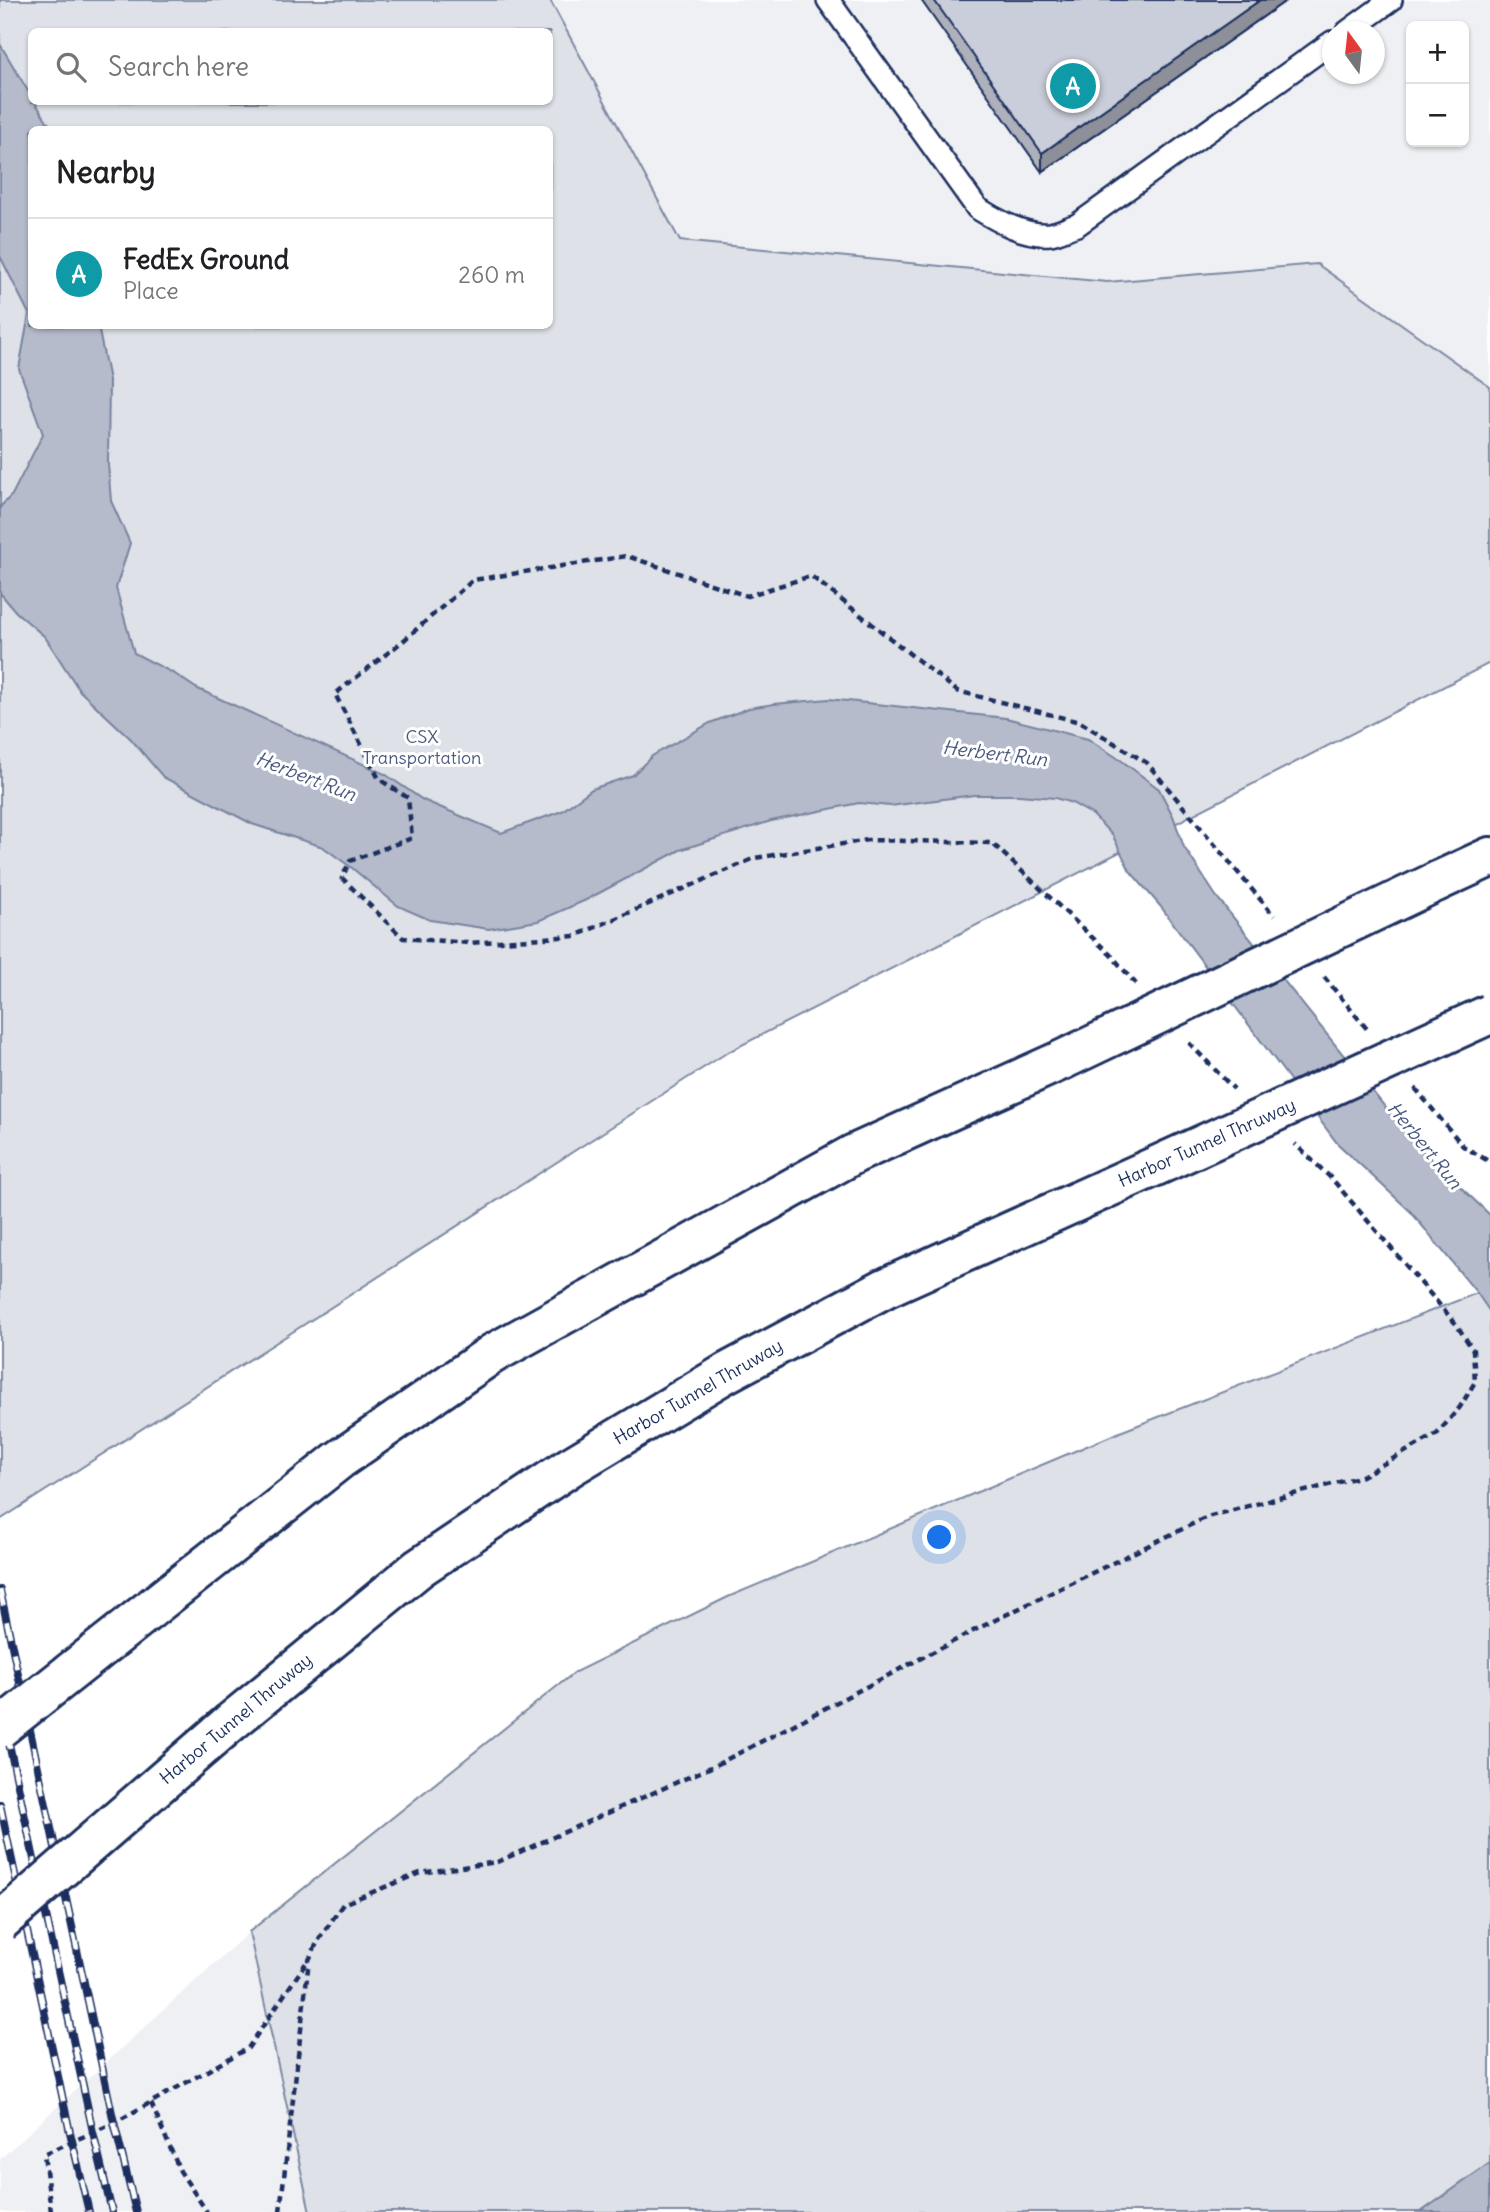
<!DOCTYPE html>
<meta charset="utf-8">
<style>
:root{--surface:#fff;--page:#f2f2f2;--text:#202124;--muted:#757577;--line:#e0e0e0;--accent:#db2777}
body{margin:0;font-family:Delius,sans-serif;background:var(--page);color:var(--text)}
.controls{position:absolute;right:21px;top:21px;display:grid;overflow:hidden;border-radius:10px;box-shadow:0 2px 5px #0004}
.controls button{width:63px;height:63px;display:grid;place-items:center;padding:0;border:0;border-bottom:2px solid var(--line);background:var(--surface);color:var(--text);font:35px sans-serif}
.compass{position:absolute;left:1322px;top:21px;width:63px;height:63px;border-radius:50%;background:var(--surface);box-shadow:0 2px 5px #0004;rotate:345deg}
.you{position:absolute;left:940px;top:1538px;width:24px;height:24px;margin:-18px;border:5px solid #fff;border-radius:50%;background:#1a73e8;box-shadow:0 0 0 10px #1a73e833}
.badge{display:grid;place-items:center;width:46px;height:46px;border-radius:50%;background:var(--accent);color:#fff;font-size:23px;font-weight:700}
.pin{position:absolute;translate:-50% -50%;border:4px solid #fff;box-shadow:0 2px 7px #0006}
.list{margin:0;padding:0;list-style:none}
h2{display:flex;justify-content:space-between;align-items:center;height:91px;margin:0;padding:0 28px;font-size:30px}
h2 small{font-size:23px;font-weight:400;color:var(--muted)}
.list li{display:grid;grid-template-columns:46px 1fr auto;gap:21px;align-items:center;box-sizing:border-box;height:112px;padding:0 28px;border-top:2px solid var(--line)}
.list b{display:block;font-size:26px;white-space:nowrap}
.list p{margin:0;font-size:23px;white-space:nowrap;color:var(--muted)}
.list em{font-size:23px;font-style:normal;color:var(--muted)}
.icon{flex:none;width:38px;height:38px;fill:none;stroke:currentColor;stroke-width:2;stroke-linecap:round;stroke-linejoin:round}
.map{position:relative;flex:none;width:1490px;height:2212px;overflow:hidden}
.search{position:absolute;background:var(--surface);box-shadow:0 2px 5px #0004;left:28px;top:28px;width:525px;height:77px;display:flex;align-items:center;gap:18px;box-sizing:border-box;padding:0 24px;border-radius:10px;color:var(--muted);font-size:26px}
.panel{position:absolute;background:var(--surface);box-shadow:0 2px 5px #0004;left:28px;top:126px;width:525px;height:203px;border-radius:10px}
.map>svg:first-child{display:block}
.built{fill:#eff0f4;fill-rule:evenodd}
.green{fill:#dee1e7;stroke:#7c88a2;stroke-width:2;fill-rule:evenodd}
.water{fill:#b5bbca;stroke:#77839f;stroke-width:2}
.lines{fill:none;stroke-linecap:round;stroke-linejoin:round}
.lane-casing{stroke:#1b2f5e;stroke-width:26}
.highway-casing{stroke:#1b2f5e;stroke-width:44}
.path{stroke:#1b2f5e;stroke-width:4.5;stroke-dasharray:7 5;stroke-linecap:butt}
.lane{stroke:#fff;stroke-width:21}
.highway{stroke:#fff;stroke-width:38}
.rail-casing{stroke:#1b2f5e;stroke-width:8}
.rail{stroke:#fff;stroke-width:5;stroke-dasharray:16;stroke-linecap:butt}
.highway-bridge-casing{stroke:#1b2f5e;stroke-width:44;stroke-linecap:butt}
.highway-bridge{stroke:#fff;stroke-width:38}
.wall{fill:#aeb1bb;stroke:#1b2f5e;stroke-width:2}
.shaded-wall{fill:#8d9099;stroke:#1b2f5e;stroke-width:2}
.building{fill:#caceda;stroke:#1b2f5e;stroke-width:2}
.labels{text-anchor:middle;stroke-width:6;stroke-linejoin:round;paint-order:stroke}
.park-label{font-size:18px;fill:#4c5c80;stroke:#fff}
.street-label{font-size:18px;fill:#1b2f5e;stroke:#fff}
.water-label{font-size:19px;font-style:italic;fill:#49597e;stroke:#fff}
</style>
<div class="map">
<svg width="1490" height="2212" viewBox="0 0 1490 2212">
<rect width="100%" height="100%" fill="#fff"/>
<filter id="ink" filterUnits="userSpaceOnUse"><feTurbulence type="fractalNoise" baseFrequency=".0143" numOctaves="2"/><feDisplacementMap in="SourceGraphic" scale="14" xChannelSelector="R" yChannelSelector="G"/><feConvolveMatrix kernelMatrix="1 2 1 2 8 2 1 2 1" color-interpolation-filters="sRGB"/></filter>
<g filter="url(#ink)">
<path class="built" d="M550 0H1490V387L1317 264 1107 282 680 241ZM1411 26H1464V142H1411ZM1332 32H1374V74H1332Z
M249 1932 310 2212H0V2159Z"/>
<path class="green" d="M0 0H550L680 241 1107 282 1317 264 1490 387V663L728 1052 0 1520ZM32 32H550V102H32ZM32 130H550V326H32Z
M1490 1288V2212H310L249 1932 575 1672 728 1597 1120 1432Z"/>
<path class="water" d="M0 44 31 96 32 102H35L52 129 32 130V326H98L109 380 108 464 111 501 130 543 116 588 134 653 175 674 196 688 385 774 423 800 501 833 562 811 592 789 633 775 652 756 710 723 749 708 774 704 829 699 1006 718 1088 739 1122 761 1159 789 1173 816 1184 847 1216 896 1413 1142 1490 1215V1312L1477 1293 1411 1212 1337 1143 1161 907 1130 871 1113 836 1093 815 1072 803 1055 798 1019 795H974L890 806 859 803 771 821 680 850 586 900 538 921 489 929 430 920 398 906 352 868 323 847 252 824 163 777 131 739 80 691 45 637 16 612 0 593V507L12 495 43 434 19 369 29 314 0 256Z
M1490 2163V2212H1421Z"/>
<g class="lines">
<g class="lane-casing">
<path id="lane" d="M828 0 977 208C998 221 1024 236 1050 234 1059 233 1069 227 1077 225L1332 42
M1347 32 1391 0"/>
</g>
<g class="highway-casing">
<path id="highway" d="M1438 881 1490 857
M149 1610 339 1460 492 1354 854 1154 1062 1060
M231 1722 419 1568 570 1467 726 1373 885 1288 1167 1161"/>
</g>
<path class="path" d="M1324 977 1367 1029
M1136 984 1111 955 992 843 868 840 755 858 575 936 469 943 403 938 342 878 350 861 412 838 408 798 379 779 335 694 403 641 473 580 627 556 747 596 811 576 957 691 1080 722 1147 763 1274 916
M1189 1043 1234 1089
M1415 1088 1463 1146 1490 1162
M151 2103 180 2171 207 2212
M51 2212 44 2154 114 2123 248 2048 306 1963
M280 2212 309 1960 318 1941 343 1904 420 1873 497 1862 718 1764 979 1628 1207 1517 1362 1476 1437 1434 1460 1407 1475 1382 1473 1350 1456 1324 1332 1179 1295 1144"/>
<use href="#lane" class="lane"/>
<use href="#highway" class="highway"/>
<g class="rail-casing">
<path id="rail" d="M0 1590 113 2118 136 2212
M0 1702 93 2132 112 2212
M0 1804 69 2128 89 2212"/>
</g>
<use href="#rail" class="rail"/>
<g class="highway-bridge-casing">
<path id="highway-bridge" d="M1062 1060 1438 881
M1167 1161 1490 1014
M0 1728 149 1610
M0 1922 231 1722"/>
</g>
<use href="#highway-bridge" class="highway-bridge"/>
</g>
<path class="wall" d="M921 0H1287L1042 172Z"/>
<path class="shaded-wall" d="M1260 0H1287L1042 172V153Z"/>
<path class="building" d="M934 0H1260L1042 153Z"/>
</g>
<g class="labels">
<g class="park-label">
<text x="422" y="743">CSX<tspan x="422" dy="21">Transportation</tspan></text>
</g>
<g class="street-label">
<text transform="translate(1207 1143) rotate(-24)" y="6">Harbor Tunnel Thruway</text>
<text transform="translate(698 1392) rotate(-30)" y="6">Harbor Tunnel Thruway</text>
<text transform="translate(236 1719) rotate(-40)" y="6">Harbor Tunnel Thruway</text>
</g>
<g class="water-label">
<text transform="translate(995 753) rotate(7)" y="7">Herbert Run</text>
<text transform="translate(306 776) rotate(21)" y="7">Herbert Run</text>
<text transform="translate(1425 1145) rotate(51)" y="7">Herbert Run</text>
</g>
</g>
</svg>
<div class="controls">
<button>+</button>
<button>−</button>
</div>
<svg class="compass" viewBox="-18 -18 36 36"><path d="M0-13l5 13h-10z" fill="#e53935"/><path d="M0 13l5-13h-10z" fill="#757577"/></svg>
<div class="you"></div>
<div class="pin badge" style="left:1073px;top:86px;background:#0f9aa8">A</div>
<div class="search"><svg class="icon" aria-label="search" viewBox="0 0 24 24"><circle cx="10" cy="10" r="6"/><path d="M15 15l6 6"/></svg>Search here</div>
<section class="panel">
<h2>Nearby<small></small></h2>
<ul class="list">
<li><span class="badge" style="background:#0f9aa8">A</span><div><b>FedEx Ground</b><p>Place</p></div><em>260 m</em></li>
</ul>
</section>
</div>
